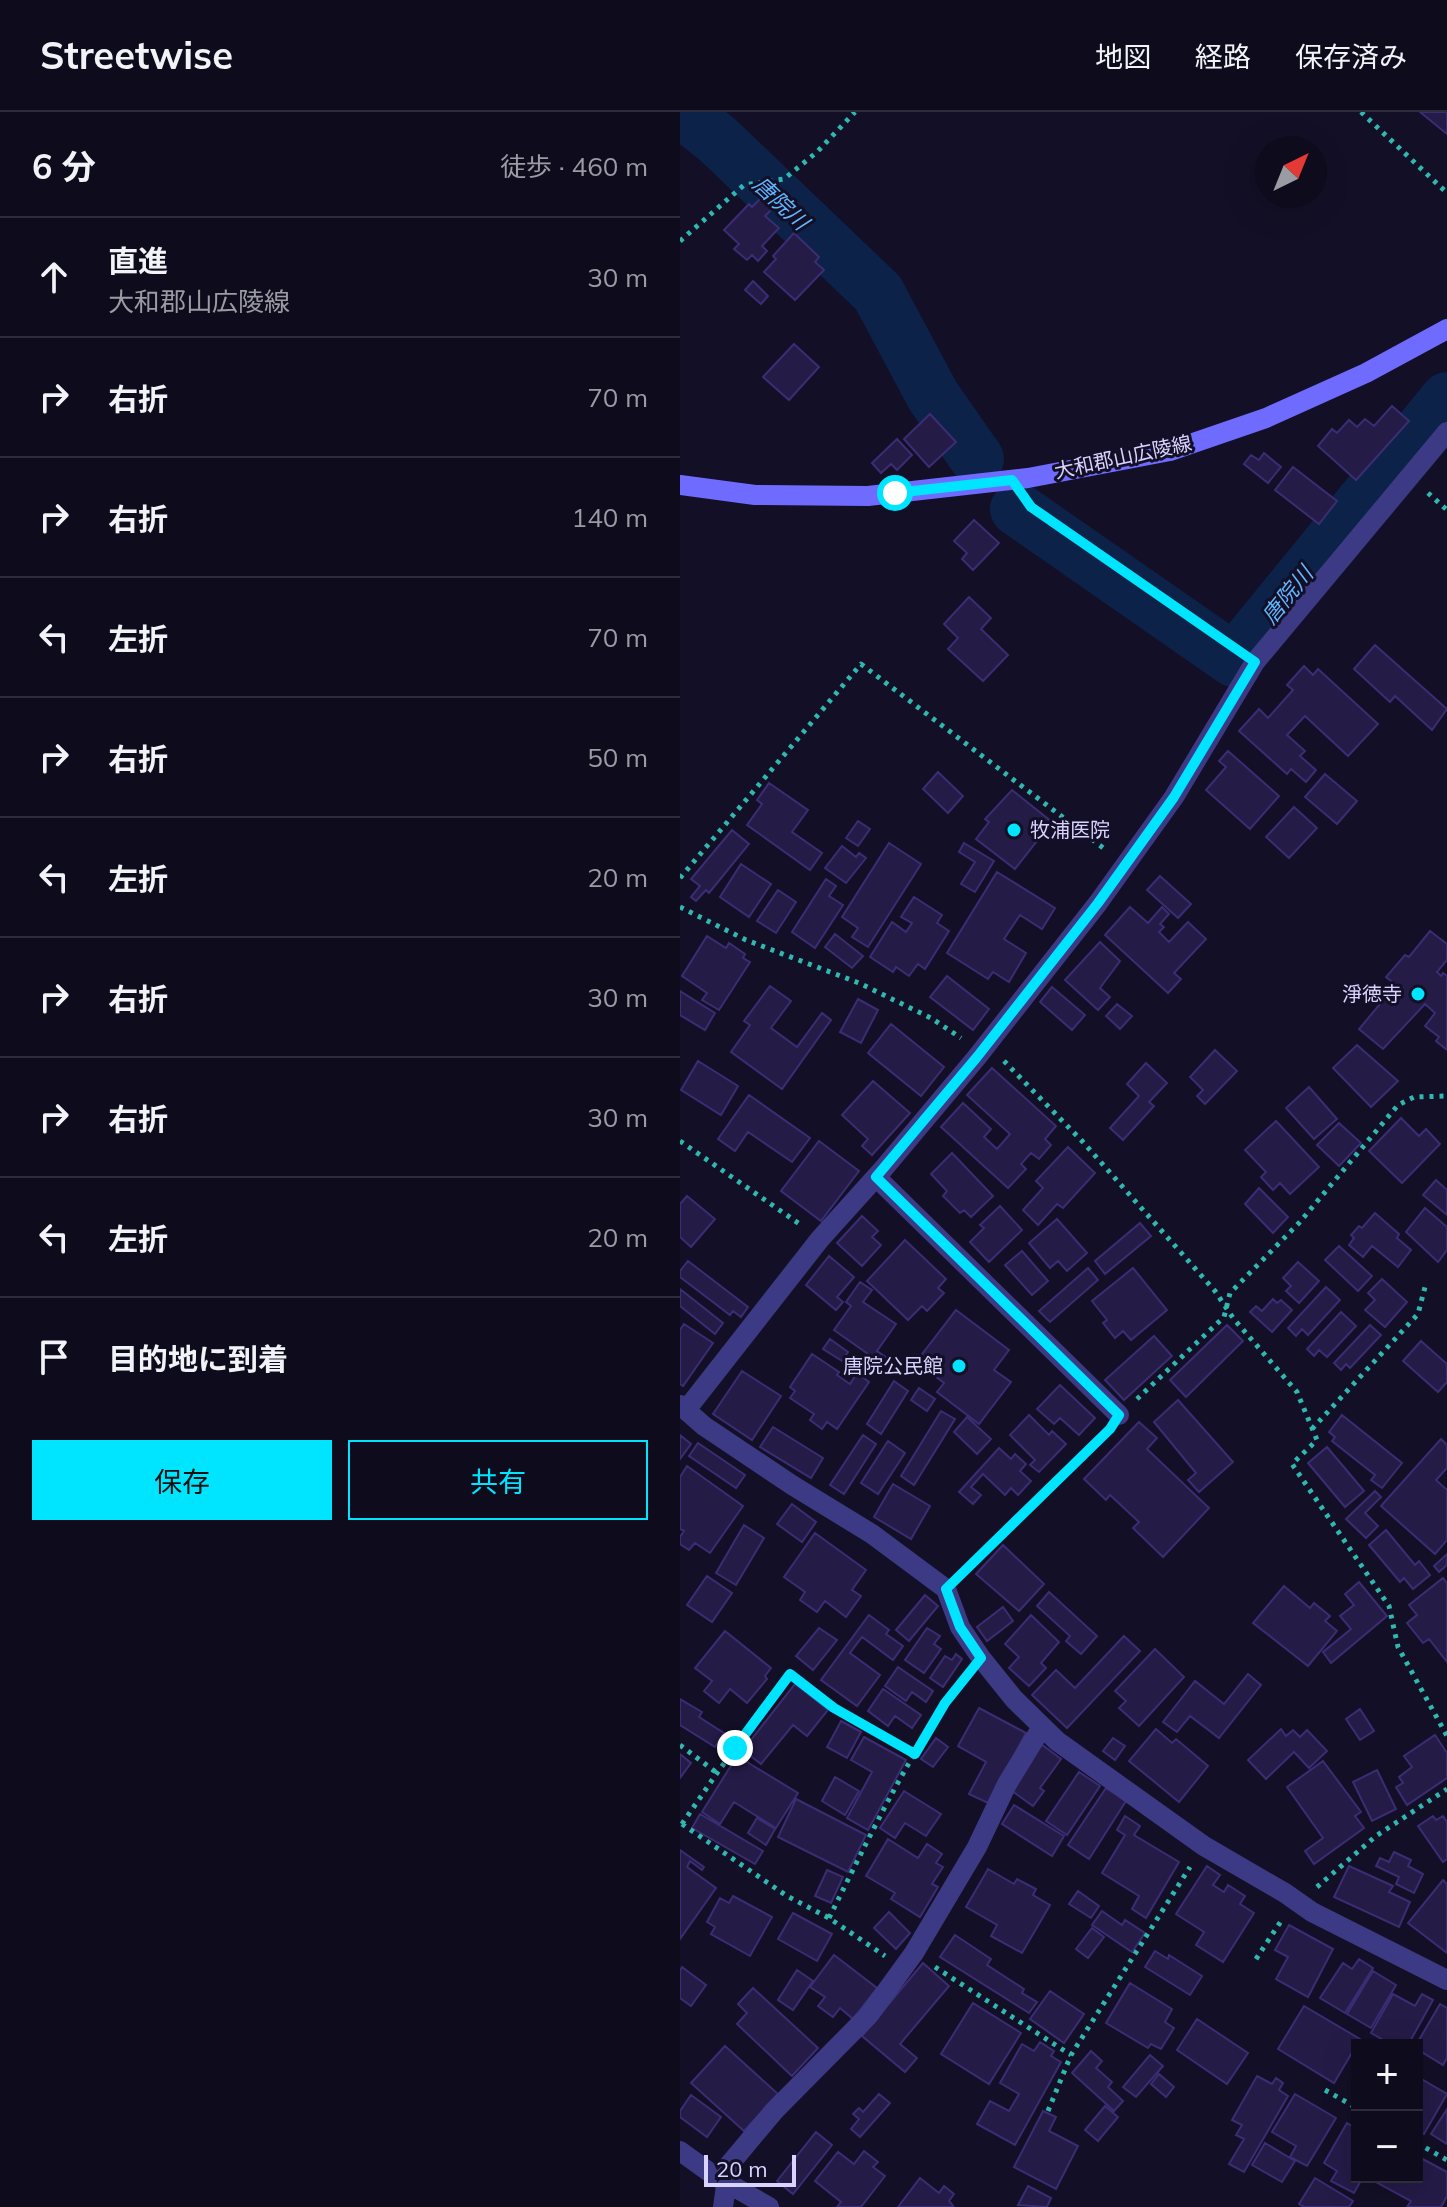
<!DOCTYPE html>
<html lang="ja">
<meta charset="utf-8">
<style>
:root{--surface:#0e0b1c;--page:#171425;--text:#f1f3f6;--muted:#9b9ba3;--line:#2e2b3b;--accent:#00e5ff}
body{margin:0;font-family:Mulish,"Noto Sans JP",sans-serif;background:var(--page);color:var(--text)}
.controls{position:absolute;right:24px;bottom:24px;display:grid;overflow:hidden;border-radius:0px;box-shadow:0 8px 32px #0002}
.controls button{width:72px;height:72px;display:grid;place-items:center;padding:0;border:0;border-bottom:2px solid var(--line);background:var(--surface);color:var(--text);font:40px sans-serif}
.compass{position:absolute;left:575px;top:24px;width:72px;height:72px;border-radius:50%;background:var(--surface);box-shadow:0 8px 32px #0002;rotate:43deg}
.scale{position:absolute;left:24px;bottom:20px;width:92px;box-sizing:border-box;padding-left:8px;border:4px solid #d9d4ff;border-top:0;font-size:22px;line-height:28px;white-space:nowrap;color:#d9d4ff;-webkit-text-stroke:6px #130f26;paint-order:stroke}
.stop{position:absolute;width:24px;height:24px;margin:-18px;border:6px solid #00e5ff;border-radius:50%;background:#fff}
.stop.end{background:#00e5ff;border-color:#fff;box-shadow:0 2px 8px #0008}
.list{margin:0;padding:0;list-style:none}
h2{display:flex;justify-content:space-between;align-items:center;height:104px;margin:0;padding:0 32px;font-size:34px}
h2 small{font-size:26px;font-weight:400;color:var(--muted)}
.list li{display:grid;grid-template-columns:52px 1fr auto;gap:24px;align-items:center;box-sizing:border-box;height:120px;padding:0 32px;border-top:2px solid var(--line)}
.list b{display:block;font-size:30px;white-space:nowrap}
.list p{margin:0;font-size:26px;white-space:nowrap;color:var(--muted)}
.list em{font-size:26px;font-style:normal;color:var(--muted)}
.actions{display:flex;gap:16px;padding:24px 32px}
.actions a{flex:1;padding:18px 0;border:2px solid var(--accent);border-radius:0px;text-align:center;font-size:28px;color:var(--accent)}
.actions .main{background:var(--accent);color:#111}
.icon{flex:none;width:44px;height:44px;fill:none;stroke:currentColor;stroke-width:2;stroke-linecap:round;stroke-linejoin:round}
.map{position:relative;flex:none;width:767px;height:2095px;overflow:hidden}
header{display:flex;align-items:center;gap:48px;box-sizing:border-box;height:112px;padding:0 40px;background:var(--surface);border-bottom:2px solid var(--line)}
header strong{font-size:38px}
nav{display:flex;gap:44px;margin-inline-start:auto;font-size:28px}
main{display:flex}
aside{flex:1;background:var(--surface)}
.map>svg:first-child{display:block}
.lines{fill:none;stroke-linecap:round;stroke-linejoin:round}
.river{stroke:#0c2248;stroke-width:54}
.building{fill:#241b47;stroke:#3b2d73;stroke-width:2}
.path{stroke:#2fb8b0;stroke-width:5;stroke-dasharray:4 6;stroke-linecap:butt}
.minor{stroke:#3d3a85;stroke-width:20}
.secondary{stroke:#6f6bff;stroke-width:20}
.route{stroke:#00e5ff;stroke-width:10}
.poi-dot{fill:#00e5ff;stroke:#130f26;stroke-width:3}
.labels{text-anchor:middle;stroke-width:6;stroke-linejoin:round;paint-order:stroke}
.street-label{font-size:20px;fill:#d9d4ff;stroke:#130f26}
.poi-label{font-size:20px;fill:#d9d4ff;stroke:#130f26;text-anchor:end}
.water-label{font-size:22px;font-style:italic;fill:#62b6ff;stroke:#130f26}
</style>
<header>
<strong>Streetwise</strong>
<nav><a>地図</a><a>経路</a><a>保存済み</a></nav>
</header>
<main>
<aside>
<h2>6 分<small>徒歩 · 460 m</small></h2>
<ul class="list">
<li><svg class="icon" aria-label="ahead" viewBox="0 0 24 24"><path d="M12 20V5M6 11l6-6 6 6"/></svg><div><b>直進</b><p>大和郡山広陵線</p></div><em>30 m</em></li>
<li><svg class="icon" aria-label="right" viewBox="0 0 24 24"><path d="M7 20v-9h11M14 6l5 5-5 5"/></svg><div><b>右折</b></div><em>70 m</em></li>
<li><svg class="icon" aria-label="right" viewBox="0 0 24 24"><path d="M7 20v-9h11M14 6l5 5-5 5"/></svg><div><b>右折</b></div><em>140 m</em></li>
<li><svg class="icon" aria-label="left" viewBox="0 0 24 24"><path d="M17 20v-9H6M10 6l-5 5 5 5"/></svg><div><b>左折</b></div><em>70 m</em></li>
<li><svg class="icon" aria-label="right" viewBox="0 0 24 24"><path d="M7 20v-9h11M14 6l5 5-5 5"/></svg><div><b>右折</b></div><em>50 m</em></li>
<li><svg class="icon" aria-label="left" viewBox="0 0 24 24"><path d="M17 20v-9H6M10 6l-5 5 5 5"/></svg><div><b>左折</b></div><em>20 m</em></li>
<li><svg class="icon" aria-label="right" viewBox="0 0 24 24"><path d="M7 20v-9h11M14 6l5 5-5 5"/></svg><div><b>右折</b></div><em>30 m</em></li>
<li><svg class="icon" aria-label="right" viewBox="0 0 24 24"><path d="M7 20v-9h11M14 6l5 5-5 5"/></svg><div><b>右折</b></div><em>30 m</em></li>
<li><svg class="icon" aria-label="left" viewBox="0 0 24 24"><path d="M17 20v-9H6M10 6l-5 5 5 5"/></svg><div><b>左折</b></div><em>20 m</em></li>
<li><svg class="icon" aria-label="arrive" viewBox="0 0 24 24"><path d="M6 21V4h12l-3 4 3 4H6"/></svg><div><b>目的地に到着</b></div></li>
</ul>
<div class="actions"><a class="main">保存</a><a>共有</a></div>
</aside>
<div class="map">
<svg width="767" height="2095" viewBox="0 0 767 2095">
<rect width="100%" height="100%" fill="#130f26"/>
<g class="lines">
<path class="river" d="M3 0 38 28 198 181 253 284 297 347
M337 397 554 548 767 287"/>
</g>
<path class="building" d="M740 0H767V22Z
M81 86 92 97 85 104 99 116 82 134 87 139 78 149 72 143 67 148 54 137 59 132 44 118 69 92 72 95Z
M114 121 139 145 135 150 144 158 115 188 84 160 96 147 93 144Z
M73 169 88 184 81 192 65 178Z
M114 232 139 255 109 288 83 265Z
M712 294 729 309 676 368 638 334 652 317 657 321 669 308 677 315 685 307 694 314Z
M250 302 276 330 249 355 224 327Z
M217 327 232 343 217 358 211 352 201 361 192 351Z
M584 341 601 355 588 371 564 352 571 343 579 348Z
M613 355 657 389 639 412 595 378Z
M294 408 319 431 293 458 282 447 287 441 274 429Z
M289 485 311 506 301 517 328 543 303 569 268 537 278 526 264 512Z
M695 533 767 597 752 618 715 584 710 590 674 557Z
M624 554 633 563 638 557 698 612 668 644 625 604 607 623 625 639 620 644 636 658 626 670 611 657 607 662 559 619 579 597 588 606 613 578 607 573Z
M548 639 599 684 570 717 526 678 546 655 539 649Z
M258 660 283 684 268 701 243 677Z
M645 662 677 689 657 712 625 685Z
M89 671 128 698 112 720 142 741 130 758 67 713 82 692 77 688Z
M332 678 372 710 335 757 296 727 309 710 305 707Z
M614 695 637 716 609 746 586 725Z
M178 709 190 717 178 734 166 726Z
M52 718 69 732 29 781 26 778 16 789 11 785 20 774 11 767Z
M209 731 241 752 188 835 172 825 178 816 162 805Z
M284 731 314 749 295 780 281 772 295 750 279 740Z
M162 734 176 745 179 741 186 746 166 771 145 756Z
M61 752 91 772 69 805 40 785Z
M317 760 375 796 362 817 340 803 324 827 346 841 329 870 313 860 308 867 267 841Z
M480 764 511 792 498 806 467 778Z
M146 767 156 774 149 784 163 793 135 836 112 820Z
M98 778 116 790 96 821 77 809Z
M234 785 262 803 257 811 269 819 245 857 238 852 229 864 216 855 213 860 190 845 212 810 226 820 232 811 221 805Z
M450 795 468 811 482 795 489 802 480 812 484 815 479 820 489 830 508 810 526 827 494 861 501 867 488 881 425 823Z
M750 819 767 832V848L757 860 761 864 763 861 767 864V938L756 929 759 925 745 914 755 901 745 892 703 937 679 917 716 873 706 865 725 843 729 845Z
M155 822 183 844 172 856 145 835Z
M27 824 46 836 49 831 65 842 63 846 70 850 39 898 22 888 27 881 2 864Z
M420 830 440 849 420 876 430 885 418 898 385 868Z
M267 864 309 897 293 918 250 885Z
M90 874 111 889 91 916 117 935 142 901 151 908 102 977 51 940 70 913 64 909Z
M372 875 405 903 392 918 360 890Z
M0 879 35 901 25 918 0 903Z
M178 887 198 898 181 931 160 920Z
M437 892 452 904 440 917 426 904Z
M211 912 264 955 241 984 188 941Z
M677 933 718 969 691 995 653 956Z
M535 938 557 959 525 992 517 984 523 978 510 965Z
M18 949 58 974 41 1003 1 978Z
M466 951 487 971 469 990 474 994 443 1028 430 1016 459 984 447 972Z
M312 956 376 1014 365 1027 371 1033 359 1047 351 1041 341 1052 346 1057 328 1076 261 1015 283 991 311 1017 304 1025 317 1037 330 1022 287 983Z
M193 969 230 1001 192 1043 182 1034 188 1027 162 1003Z
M629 975 657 1007 634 1027 606 996Z
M69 983 130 1026 112 1050 68 1020 55 1039 38 1027Z
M721 1006 739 1024 746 1017 760 1032 722 1071 689 1039Z
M596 1009 639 1055 610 1082 600 1071 593 1078 581 1065 586 1060 565 1038Z
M659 1011 681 1031 659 1054 637 1033Z
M139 1029 179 1059 141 1109 101 1079Z
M388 1035 415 1061 383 1096 377 1092 358 1113 343 1098 363 1076 356 1069Z
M272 1041 313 1084 291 1105 284 1098 280 1101 263 1084 267 1079 251 1062Z
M756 1068 767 1078V1103L743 1083Z
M579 1076 608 1105 593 1121 565 1092Z
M7 1084 35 1107 11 1135 0 1125V1092Z
M320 1094 342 1118 309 1150 290 1130 304 1116 300 1113Z
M745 1096 767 1115V1138L758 1150 726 1120Z
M695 1101 719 1122 717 1126 731 1138 718 1155 692 1134 683 1145 669 1133 674 1126 671 1123 679 1114 682 1116Z
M182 1104 198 1119 192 1125 201 1133 182 1154 157 1131Z
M377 1107 407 1141 387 1159 378 1149 370 1156 349 1131Z
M460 1111 471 1124 425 1162 415 1149Z
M225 1128 266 1167 258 1176 264 1181 247 1199 242 1194 228 1208 187 1169Z
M659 1134 692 1164 678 1179 645 1148Z
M342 1139 368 1169 352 1183 325 1153Z
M149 1144 174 1165 157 1185 163 1190 156 1198 126 1173Z
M8 1149 68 1195 61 1205 53 1199 50 1203 0 1165V1159Z
M618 1150 639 1169 619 1191 606 1179 611 1174 603 1166Z
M408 1156 418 1168 370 1210 359 1199Z
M453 1156 487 1198 451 1228 443 1219 435 1226 423 1211 427 1208 412 1189Z
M702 1167 727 1190 705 1215 685 1198 695 1188 688 1181Z
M180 1170 192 1178 183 1190 216 1212 197 1239 210 1248 205 1254 154 1218 171 1194 166 1190Z
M646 1175 660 1188 628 1223 622 1217 616 1224 608 1216Z
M0 1177 43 1211 35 1222 0 1194Z
M593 1187 597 1191 601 1188 612 1198 592 1220 570 1200 576 1194 582 1199Z
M276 1198 329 1238 314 1258 331 1270 299 1312 257 1280 264 1271 236 1250Z
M661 1200 676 1214 647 1245 639 1238 634 1244 627 1237Z
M4 1212 33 1231 3 1274 0 1272V1218Z
M547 1213 563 1229 506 1285 490 1268Z
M690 1213 701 1223 670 1256 666 1252 661 1258 654 1251Z
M474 1224 492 1244 444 1288 425 1268Z
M150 1227 168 1240 162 1249 143 1237Z
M741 1229 767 1252V1270L758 1280 723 1249Z
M132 1242 159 1260 157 1263 170 1272 177 1261 189 1270 157 1317 147 1310 142 1317 130 1308 134 1302 110 1286 115 1279 110 1275Z
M62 1259 101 1284 72 1328 33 1302Z
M214 1269 228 1279 201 1322 187 1312Z
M380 1273 415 1306 399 1323 380 1306 374 1312 357 1297Z
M239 1276 255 1287 247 1299 231 1288Z
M498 1288 553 1350 519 1380 508 1368 516 1361 474 1310Z
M261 1299 275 1307 234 1373 221 1364Z
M349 1303 369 1323 372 1319 386 1332 359 1360 350 1353 355 1348 330 1323Z
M662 1303 722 1351 702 1376 691 1368 695 1363 652 1329 655 1325 649 1320Z
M287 1305 311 1327 297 1342 274 1320Z
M459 1310 477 1326 467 1337 529 1396 483 1445 453 1416 459 1410 430 1383 426 1388 404 1367Z
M93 1315 143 1346 131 1366 80 1335Z
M0 1323 11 1332 0 1347Z
M183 1323 196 1332 164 1382 150 1373Z
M761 1327 767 1333V1356L756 1368 767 1378V1428L755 1442 701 1394Z
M208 1329 225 1341 198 1382 181 1371Z
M18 1331 65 1363 56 1376 9 1344Z
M647 1335 684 1379 665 1395 628 1351Z
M319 1336 331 1347 335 1342 346 1352 340 1359 351 1369 338 1383 331 1376 325 1383 303 1362 291 1375 301 1383 293 1392 279 1380Z
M7 1354 63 1394 30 1441 15 1431 9 1438 0 1432V1425L4 1419 0 1417V1365Z
M213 1372 250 1394 231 1427 194 1405Z
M695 1379 701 1385 685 1401 698 1414 686 1426 666 1407Z
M112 1392 136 1410 122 1430 97 1412Z
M64 1413 84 1426 56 1473 36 1461Z
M706 1418 735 1453 739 1449 750 1463 733 1477 724 1466 720 1470 689 1433Z
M135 1421 186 1458 172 1478 181 1484 166 1505 145 1489 137 1500 120 1488 125 1480 104 1465Z
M323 1433 364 1472 339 1499 296 1462Z
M767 1442V1453L759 1460 754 1454Z
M27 1464 52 1481 32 1510 7 1493Z
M763 1466 767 1471V1550L749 1527 743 1531 727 1511 737 1503 729 1493Z
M679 1470 707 1504 651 1551 643 1540 671 1517 660 1504 674 1493 665 1482Z
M604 1474 630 1496 634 1491 650 1504 645 1509 657 1519 628 1554 573 1511Z
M369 1480 417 1524 401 1542 386 1529 390 1524 357 1494Z
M245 1483 258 1494 229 1529 216 1518Z
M323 1495 333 1509 307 1529 297 1515Z
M189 1503 209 1518 206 1522 223 1534 213 1548 182 1525 170 1541 200 1563 177 1594 141 1568Z
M351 1503 379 1530 361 1551 366 1556 349 1574 329 1556 339 1545 325 1532Z
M139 1516 157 1528 133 1558 116 1544Z
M247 1516 260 1524 254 1532 261 1537 244 1561 225 1548Z
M45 1519 91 1556 85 1564 87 1567 67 1591 50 1577 39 1591 24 1579 32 1569 15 1556Z
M444 1524 460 1539 387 1616 352 1583 376 1558 395 1576Z
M475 1537 504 1565 459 1614 439 1596 446 1589 435 1579Z
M276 1542 282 1547 263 1575 250 1566 265 1544 272 1548Z
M218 1555 253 1579 246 1590 232 1580 226 1589 205 1574Z
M568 1562 581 1573 539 1626 510 1604 497 1620 483 1610 515 1569 544 1592Z
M115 1572 148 1598 127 1624 113 1613 81 1652 63 1638Z
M203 1577 241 1603 232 1616 215 1604 208 1614 188 1599Z
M0 1587 22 1600 19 1605 44 1621 35 1635 0 1613Z
M299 1596 346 1621 308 1691 289 1682 306 1650 278 1634Z
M680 1597 694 1619 680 1628 666 1607Z
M161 1609 181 1620 167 1646 147 1635Z
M476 1617 492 1631 496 1627 528 1654 499 1690 449 1649Z
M601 1617 606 1624 613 1618 620 1625 627 1618 647 1639 629 1656 614 1640 586 1667 568 1648Z
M755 1623 767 1641V1666L727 1693 716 1675 723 1671 719 1665 732 1655 724 1644Z
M184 1625 226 1648 188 1718 167 1706 192 1660 171 1648Z
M256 1626 268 1635 253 1655 241 1647Z
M433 1626 445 1634 435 1648 423 1639Z
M361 1632 381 1647 360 1676 364 1679 353 1694 332 1679Z
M0 1642 11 1651 0 1666Z
M57 1644 118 1681 96 1716 54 1690 40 1712 22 1700Z
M643 1649 681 1700 675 1704 684 1716 634 1752 625 1739 643 1726 607 1675Z
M697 1658 716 1697 692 1709 673 1670Z
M399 1660 420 1674 387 1723 366 1709Z
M155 1665 179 1679 165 1703 142 1689Z
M426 1676 446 1689 409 1747 388 1733Z
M224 1679 261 1702 246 1724 225 1711 215 1726 200 1716Z
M116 1687 186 1723 168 1760 98 1725Z
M334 1693 384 1724 372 1744 322 1712Z
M20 1702 83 1739 75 1752 12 1716Z
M445 1704 460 1714 454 1723 499 1750 466 1806 452 1797 459 1784 422 1761 445 1723 437 1718Z
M753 1704 756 1708 763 1704 767 1710V1747L763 1750 738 1714Z
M77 1706 95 1717 86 1733 68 1721Z
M208 1727 238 1746 247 1732 262 1742 256 1751 263 1755 252 1772 258 1775 240 1805 211 1787 215 1781 186 1764Z
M0 1738 24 1755 22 1758 10 1749 7 1755 36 1776 0 1827Z
M714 1740 731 1748 728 1754 743 1762 734 1781 716 1772 719 1765 696 1754 700 1746 709 1750Z
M527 1754 540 1763 533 1773 544 1780 548 1773 565 1784 560 1792 574 1801 543 1850 516 1833 524 1820 496 1802Z
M669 1754 713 1774 709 1780 730 1790 719 1815 654 1785Z
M308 1757 334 1772 337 1767 356 1777 353 1783 370 1793 342 1841 311 1824 317 1813 286 1795Z
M147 1758 163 1765 151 1791 135 1784Z
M763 1768 767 1772V1841L728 1811Z
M398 1779 419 1794 411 1806 389 1792Z
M53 1784 92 1805 70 1844 31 1822 35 1815 27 1810 40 1786 49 1791Z
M422 1799 442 1813 445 1808 465 1821 452 1840 412 1813Z
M209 1800 230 1821 216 1837 194 1816Z
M113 1801 152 1822 137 1849 98 1827Z
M609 1813 653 1837 628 1885 596 1867 608 1845 595 1838Z
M412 1816 424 1825 408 1846 396 1837Z
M275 1823 311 1847 307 1853 344 1877 342 1881 357 1890 349 1901 260 1845Z
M475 1839 488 1847 489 1843 522 1864 510 1883 465 1855Z
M154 1843 197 1876 173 1907 160 1896 153 1905 138 1894 145 1885 130 1875Z
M679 1847 693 1856 665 1901 640 1886 663 1851 672 1857Z
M243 1851 269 1874 220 1932 237 1946 225 1960 182 1924Z
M2 1855 26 1873 11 1894 0 1886V1859Z
M117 1858 133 1869 113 1898 98 1888Z
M693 1859 716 1873 691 1916 667 1902Z
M450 1871 492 1897 485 1910 494 1916 481 1937 471 1932 468 1936 426 1911Z
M73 1876 138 1936 112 1964 57 1912 67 1901 58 1892Z
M370 1879 404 1902 384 1931 350 1907Z
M713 1882 735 1894 742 1882 753 1888 728 1933H712L691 1921Z
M293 1891 341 1921 309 1972 261 1942Z
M760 1892 767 1896V1946L763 1953 737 1937 736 1933Z
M624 1894 680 1927 654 1971 598 1937Z
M517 1907 568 1941 547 1972 497 1938Z
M360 1930 374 1939 371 1944 381 1950 335 2033 297 2012 310 1989 329 1999 339 1982 320 1971 342 1932 354 1939Z
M45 1934 98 1982 64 2019 11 1971Z
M411 1939 422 1949 416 1956 432 1970 428 1975 443 1989 434 1999 392 1961Z
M470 1943 483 1954 456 1985 443 1975Z
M479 1962 494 1975 486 1985 471 1972Z
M577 1964 592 1972 596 1966 603 1971 599 1978 608 1984 564 2060 549 2052 564 2027 556 2023 562 2013 552 2008Z
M738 1965 767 1982 744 2022 737 2018Z
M199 1982 210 1991 180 2025 171 2017 179 2007 173 2002 179 1996 183 2000Z
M615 1982 656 2006 627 2054 610 2045 616 2034 592 2020Z
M11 1983 41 2005 27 2025 0 2005V1999Z
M425 1994 438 2005 418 2029 405 2018Z
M767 1997V2032L751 2022Z
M363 1999 376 2005 369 2019 398 2034 376 2077 334 2055Z
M667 2011 677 2017V2065H683L674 2081 651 2069 657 2059 644 2051Z
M136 2020 152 2033 113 2082 97 2069Z
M585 2031 615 2049 602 2070 572 2053Z
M184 2039 198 2050 193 2055 205 2064 181 2095H157L161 2090 135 2069 158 2040 174 2052Z
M737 2044 767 2060V2084L761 2095H727L731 2089 692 2068 694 2065H737Z
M240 2066 259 2081 264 2074 274 2082 269 2089 274 2095H218Z
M635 2066 673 2089 669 2095H624L619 2092Z
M348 2074 371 2086 367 2095 338 2093Z"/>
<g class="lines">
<path class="path" d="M681 0 767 81
M0 129 64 73 104 67 137 40 175 0
M748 381 767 398
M347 390 351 395 554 536
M0 766 181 552 426 738
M0 795 66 828 179 871 251 906 281 926
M324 949 402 1029 535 1179 553 1206 617 1280 637 1328 612 1352 709 1494 718 1535 767 1624
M0 1029 121 1113
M457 1287 544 1205 550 1181 619 1111 718 993 734 985 767 984
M632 1317 738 1202 745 1175
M281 1461 426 1321
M0 1633 37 1661
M2 1712 37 1661 110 1562 154 1596 235 1642
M2 1712 107 1784 149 1806 205 1844
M637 1775 696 1724 767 1677
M149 1806C190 1724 230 1638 285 1565
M576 1847 603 1806
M255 1855 391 1943
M645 1978 677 1996
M368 1999 391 1943 510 1755
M737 2031 767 2048"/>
<path class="minor" d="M196 1065 439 1303
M0 1293 24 1314 112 1373 192 1422 266 1477 280 1515 301 1546 334 1587 377 1629 524 1734 605 1781 632 1800 767 1868
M6 1298 140 1127 204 1056 297 945 418 791 494 685 575 550 767 320
M0 2039 32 2062 89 2095
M43 2095 49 2053 94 1999 189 1903 234 1841 297 1735 327 1672 362 1615"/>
<path class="secondary" d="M0 373 75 383 188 384 348 366 490 339 586 306 686 261 767 217"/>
</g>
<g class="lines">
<path class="route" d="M55 1636 110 1562 154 1596 235 1642 265 1591 301 1546 280 1515 266 1477 430 1317 439 1303 196 1065 297 945 418 791 494 685 575 550 351 395 332 368 215 381"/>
</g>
<g class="poi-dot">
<circle cx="334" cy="718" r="8"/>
<circle cx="738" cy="882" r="8"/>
<circle cx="279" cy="1254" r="8"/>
</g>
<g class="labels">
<g class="street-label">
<text transform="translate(443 345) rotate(-12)" y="7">大和郡山広陵線</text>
</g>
<g class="poi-label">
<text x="350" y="725" text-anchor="start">牧浦医院</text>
<text x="722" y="889">淨徳寺</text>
<text x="263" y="1261">唐院公民館</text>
</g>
<g class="water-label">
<text transform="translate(101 91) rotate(43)" y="8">唐院川</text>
<text transform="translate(607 483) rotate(-51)" y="8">唐院川</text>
</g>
</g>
</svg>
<div class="controls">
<button>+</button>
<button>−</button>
</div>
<svg class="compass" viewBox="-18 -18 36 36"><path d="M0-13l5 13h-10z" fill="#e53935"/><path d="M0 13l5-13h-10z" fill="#9b9ba3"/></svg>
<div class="scale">20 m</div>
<div class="stop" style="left:215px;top:381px"></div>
<div class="stop end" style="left:55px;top:1636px"></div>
</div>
</main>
